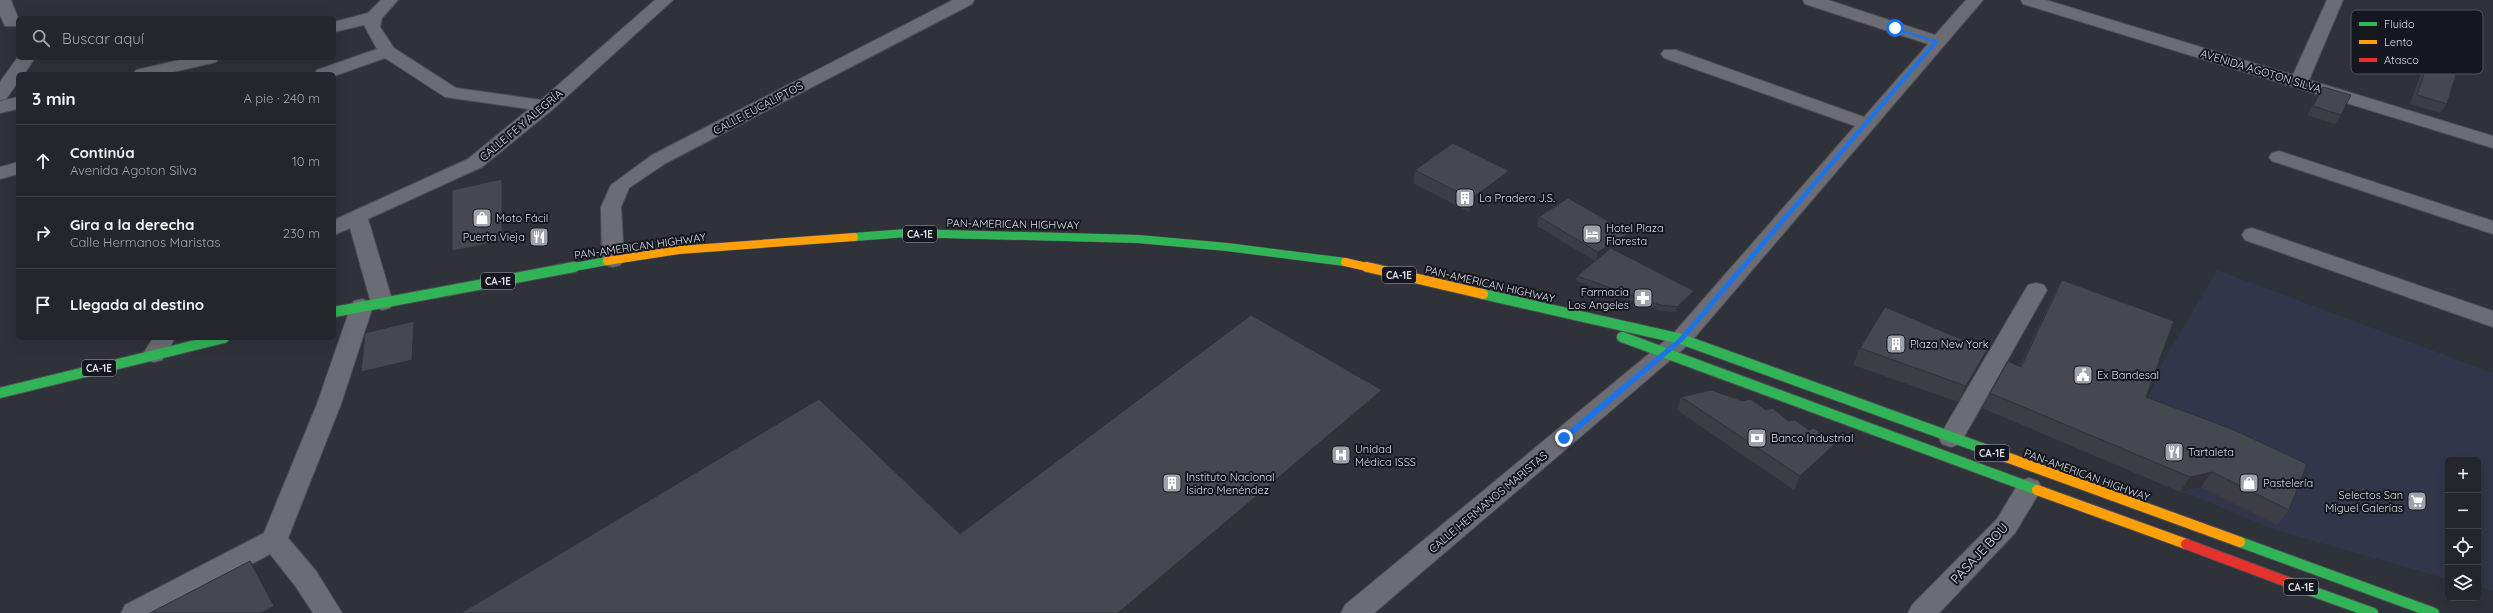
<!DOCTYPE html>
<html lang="es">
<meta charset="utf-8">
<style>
:root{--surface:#24262c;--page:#2c2e34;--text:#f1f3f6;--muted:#a3a5a9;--line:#414348}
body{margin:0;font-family:Quicksand,sans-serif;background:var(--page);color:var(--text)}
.controls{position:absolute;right:12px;bottom:12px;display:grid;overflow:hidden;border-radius:6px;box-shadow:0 4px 16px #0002}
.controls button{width:36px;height:36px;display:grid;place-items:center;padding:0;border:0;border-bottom:1px solid var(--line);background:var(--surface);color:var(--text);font:20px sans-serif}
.stop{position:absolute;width:12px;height:12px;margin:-9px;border:3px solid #1a73e8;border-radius:50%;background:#fff}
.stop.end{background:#1a73e8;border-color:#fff;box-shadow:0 1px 4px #0008}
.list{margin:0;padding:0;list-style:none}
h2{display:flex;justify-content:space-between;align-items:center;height:52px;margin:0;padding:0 16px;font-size:17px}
h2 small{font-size:13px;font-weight:400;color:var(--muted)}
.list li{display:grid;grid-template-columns:26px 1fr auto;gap:12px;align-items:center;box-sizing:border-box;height:72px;padding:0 16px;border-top:1px solid var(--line)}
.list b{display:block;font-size:15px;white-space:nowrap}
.list p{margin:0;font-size:13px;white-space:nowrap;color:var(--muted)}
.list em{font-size:13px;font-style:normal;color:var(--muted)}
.icon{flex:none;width:22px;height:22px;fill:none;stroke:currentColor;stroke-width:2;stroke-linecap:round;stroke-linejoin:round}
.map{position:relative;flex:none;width:2493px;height:613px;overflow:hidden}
.search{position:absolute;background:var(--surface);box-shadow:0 4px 16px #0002;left:16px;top:16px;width:320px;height:44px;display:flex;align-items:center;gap:10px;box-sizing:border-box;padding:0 14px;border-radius:6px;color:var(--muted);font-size:15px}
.panel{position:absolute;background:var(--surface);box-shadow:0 4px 16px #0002;left:16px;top:72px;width:320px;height:268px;border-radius:6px}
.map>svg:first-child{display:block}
.built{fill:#33354a}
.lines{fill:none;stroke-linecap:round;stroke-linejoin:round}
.street-casing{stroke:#4c4e55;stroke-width:2}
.fast-far1-casing{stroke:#4c4e55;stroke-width:9}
.fast-casing{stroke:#4c4e55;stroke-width:12}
.slow-far1-casing{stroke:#4c4e55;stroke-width:9}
.slow-casing{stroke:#4c4e55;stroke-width:12}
.jam-casing{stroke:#4c4e55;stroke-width:12}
.street{fill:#6c6d74;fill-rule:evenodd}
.fast-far1{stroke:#30b455;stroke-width:8}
.fast{stroke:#30b455;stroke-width:10}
.slow-far1{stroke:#ff9f0a;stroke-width:8}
.slow{stroke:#ff9f0a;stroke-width:10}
.jam{stroke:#e5322d;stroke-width:10}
.wall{fill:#3c3e44}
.shaded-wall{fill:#313237}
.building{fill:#46484f;stroke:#313237}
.route{fill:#1a73e8}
.labels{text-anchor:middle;stroke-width:4;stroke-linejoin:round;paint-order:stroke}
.shield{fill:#16171e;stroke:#a1a2ab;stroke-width:1}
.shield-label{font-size:10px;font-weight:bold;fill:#dcdee8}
.street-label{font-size:11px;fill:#dcdee8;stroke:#16171e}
.poi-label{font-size:11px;fill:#dcdee8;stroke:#16171e;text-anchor:start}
.near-street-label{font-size:13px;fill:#dcdee8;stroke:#16171e}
.key{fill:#16171e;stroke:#51535b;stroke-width:1}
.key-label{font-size:11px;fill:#dcdee8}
</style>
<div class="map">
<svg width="2493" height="613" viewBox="0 0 2493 613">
<rect width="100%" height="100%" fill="#30323a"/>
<path class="built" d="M2217 270 2493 373V591L2478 587V460H2448V579L2278 531 2120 466 2147 416 2149 396 2164 360Z"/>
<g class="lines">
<g class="street-casing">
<path id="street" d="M0 0H11L18 18 17 26H5L0 15Z
M381 0H398L382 18 380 27 394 48 456 88 541 100 655 0H673L552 110 482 167 368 219 393 303 390 308 382 310 373 306 341 404 288 538 316 571 342 613H313L296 587 270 554 160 613H121L125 605 264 533 317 404 351 306 354 301 362 299 371 303 350 228 334 235V220L468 159 529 109 445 97 385 58 334 76V74H314L317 70 377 49 364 25 334 32V22L368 13Z
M953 0H974L972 4 666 163 629 188 621 207 624 260 620 265 613 267 606 265 602 260 601 207 611 185 652 155Z
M1803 0H1828L1935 35 1966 0H1983L1689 344 1374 613H1341L1345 605 1673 334 1855 126 1664 58 1661 54 1664 50H1676L1864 117 1928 44 1805 4Z
M2021 0H2046L2293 75 2327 0H2343L2309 80 2493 136V148L2023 4Z
M18 57 35 58 24 74H18V82L6 99 0 100V82Z
M188 58H219L216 62 165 74H133L136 70Z
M18 97V109L0 113V101Z
M2279 151 2493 221V234L2272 161 2269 157 2272 153Z
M18 162V174L0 179V167Z
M2252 228 2493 311V327L2245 240 2242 235 2245 230Z
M2036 283 2044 285 2047 290 1960 444 1951 447 1942 444 1939 438 1942 432 2028 285Z
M153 338H175L162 360 154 362 146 360 143 354Z
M2029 478 2038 481 2042 488 2015 533 1939 613H1908L1912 605 1997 519 2020 481Z"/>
</g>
<g class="fast-far1-casing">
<path id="fast-far1" d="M854 237 907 233 1138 239 1227 247 1345 262
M569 268 607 261"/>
</g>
<g class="fast-casing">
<path id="fast" d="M1483 294 1681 339 1987 450
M334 312 574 267
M1622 337 2037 490
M0 393 224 338
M2240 542 2434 613
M2306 589 2373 613"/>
</g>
<g class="slow-far1-casing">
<path id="slow-far1" d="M607 261 679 250 854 237
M1345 262 1371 268"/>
</g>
<g class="slow-casing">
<path id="slow" d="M1367 267 1483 294
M1987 450 2240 542
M2037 490 2186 544"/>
</g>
<g class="jam-casing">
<path id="jam" d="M2186 544 2306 589"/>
</g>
<use href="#street" class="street"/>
<use href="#fast-far1" class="fast-far1"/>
<use href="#fast" class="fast"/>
<use href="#slow-far1" class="slow-far1"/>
<use href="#slow" class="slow"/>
<use href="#jam" class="jam"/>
</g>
<path class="wall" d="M2427 65 2447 104 2440 113 2410 104 2421 74Z
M2323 87 2341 115 2335 124 2307 115Z
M1415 170 1509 171 1507 184 1469 212 1413 183Z
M1539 217 1627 242 1614 250 1692 296 1675 312 1659 310 1576 281 1577 276 1595 261 1537 226Z
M2062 280 2146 397 2289 510 2277 525 2201 487 2180 492 1982 408 1990 393 2020 366 2054 294Z
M1860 348 1987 350 1978 367 1958 402 1853 365Z
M1681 397 1766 410 1788 421 1836 443 1830 456 1794 490 1677 410Z"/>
<path class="shaded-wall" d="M1509 171 1507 184 1469 212 1471 199Z
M502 179 507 191 508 253 458 263 452 251Z
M1629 233 1627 242 1596 261 1598 252Z
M1694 291 1692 296 1675 312 1677 307Z
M414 321 419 331 417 370 367 382 361 372Z
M1987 350 1978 367 1958 402 1966 386Z
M1382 390 1380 407 1139 613H1118Z
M1836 443 1830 456 1794 490 1800 476Z
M2212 472 2201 487 2180 492 2190 477Z
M250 561 254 566 278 611 274 613H261Z"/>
<path class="building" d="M2427 65 2456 74 2447 104 2417 95Z
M2323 87 2351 95 2341 115 2313 106Z
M1453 143 1509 171 1471 199 1415 170Z
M502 179V241L452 251V190Z
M1568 198 1629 233 1598 252 1539 217Z
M1611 248 1694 291 1677 307 1660 305 1577 276Z
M2062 280 2174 321 2146 397 2234 430 2307 464 2289 510 2212 472 2190 477 1990 393 2008 361 2021 367Z
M1885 307 1987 350 1966 386 1860 348Z
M1251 315 1382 390 1118 613H461L819 399 960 534Z
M414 321 412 360 361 372 365 333Z
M1711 390 1743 401 1750 399 1766 410 1773 408 1788 421 1795 420 1809 430 1814 428 1836 443 1800 476 1681 397Z
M250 561 274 606 261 613H150Z"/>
<path class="route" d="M1893 27 1939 41 1683 341 1567 440H1562V436L1679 338 1933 42 1893 29Z"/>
<defs>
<g id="building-square" transform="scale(1)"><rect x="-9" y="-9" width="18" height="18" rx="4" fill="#a0a2ab" stroke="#16171e"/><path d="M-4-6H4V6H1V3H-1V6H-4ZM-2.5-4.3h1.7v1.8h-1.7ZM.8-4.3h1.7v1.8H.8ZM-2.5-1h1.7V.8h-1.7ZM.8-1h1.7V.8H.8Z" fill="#fff"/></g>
<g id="shop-square" transform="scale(1)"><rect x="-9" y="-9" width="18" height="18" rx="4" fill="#a0a2ab" stroke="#16171e"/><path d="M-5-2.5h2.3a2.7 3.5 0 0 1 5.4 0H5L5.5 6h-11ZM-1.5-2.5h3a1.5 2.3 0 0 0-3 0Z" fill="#fff"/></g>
<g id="hotel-square" transform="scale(1)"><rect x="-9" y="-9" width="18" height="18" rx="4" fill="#a0a2ab" stroke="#16171e"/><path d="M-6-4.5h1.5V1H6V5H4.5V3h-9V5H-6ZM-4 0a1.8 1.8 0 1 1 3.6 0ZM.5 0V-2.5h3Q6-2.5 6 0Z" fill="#fff"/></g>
<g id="restaurant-square" transform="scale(1)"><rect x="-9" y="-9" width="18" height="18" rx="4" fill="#a0a2ab" stroke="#16171e"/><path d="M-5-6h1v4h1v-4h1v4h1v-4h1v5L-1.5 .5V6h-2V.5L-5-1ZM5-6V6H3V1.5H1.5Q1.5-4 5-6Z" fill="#fff"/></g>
<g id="pharmacy-square" transform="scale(1)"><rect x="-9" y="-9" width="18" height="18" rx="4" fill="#a0a2ab" stroke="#16171e"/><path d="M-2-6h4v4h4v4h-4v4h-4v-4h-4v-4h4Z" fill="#fff"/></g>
<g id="civic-square" transform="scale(1)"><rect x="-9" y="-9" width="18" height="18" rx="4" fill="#a0a2ab" stroke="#16171e"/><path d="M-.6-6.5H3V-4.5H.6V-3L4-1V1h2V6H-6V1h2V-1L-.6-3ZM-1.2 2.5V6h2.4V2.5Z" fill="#fff"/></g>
<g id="bank-square" transform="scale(1)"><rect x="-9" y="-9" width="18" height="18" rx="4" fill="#a0a2ab" stroke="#16171e"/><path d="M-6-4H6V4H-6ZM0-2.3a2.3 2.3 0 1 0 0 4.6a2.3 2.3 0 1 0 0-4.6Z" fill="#fff"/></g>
<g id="hospital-square" transform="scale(1)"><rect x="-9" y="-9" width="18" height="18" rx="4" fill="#a0a2ab" stroke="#16171e"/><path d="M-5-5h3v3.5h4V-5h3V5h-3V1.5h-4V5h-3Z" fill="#fff"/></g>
<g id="supermarket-square" transform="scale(1)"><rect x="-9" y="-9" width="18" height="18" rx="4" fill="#a0a2ab" stroke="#16171e"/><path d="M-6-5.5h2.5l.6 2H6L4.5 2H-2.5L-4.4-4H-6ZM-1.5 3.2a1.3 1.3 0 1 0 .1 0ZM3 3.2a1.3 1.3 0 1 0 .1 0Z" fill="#fff"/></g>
</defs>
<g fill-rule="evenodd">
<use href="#building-square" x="1465" y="198"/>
<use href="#shop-square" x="482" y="218"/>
<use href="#hotel-square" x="1592" y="234"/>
<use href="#restaurant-square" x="539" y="237"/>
<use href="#pharmacy-square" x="1643" y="298"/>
<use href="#building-square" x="1896" y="344"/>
<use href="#civic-square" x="2083" y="375"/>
<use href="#bank-square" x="1757" y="438"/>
<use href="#restaurant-square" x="2174" y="452"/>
<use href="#hospital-square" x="1341" y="455"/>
<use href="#building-square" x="1172" y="483"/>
<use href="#shop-square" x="2249" y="483"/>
<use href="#supermarket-square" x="2417" y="501"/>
</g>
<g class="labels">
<g class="shield">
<rect x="903" y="226" width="34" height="16" rx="3"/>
<rect x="1382" y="267" width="34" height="16" rx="3"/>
<rect x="481" y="273" width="34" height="16" rx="3"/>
<rect x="82" y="360" width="34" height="16" rx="3"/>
<rect x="1975" y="445" width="34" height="16" rx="3"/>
<rect x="2284" y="579" width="34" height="16" rx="3"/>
</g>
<g class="shield-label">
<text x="920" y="238">CA-1E</text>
<text x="1399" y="279">CA-1E</text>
<text x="498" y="285">CA-1E</text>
<text x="99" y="372">CA-1E</text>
<text x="1992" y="457">CA-1E</text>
<text x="2301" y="591">CA-1E</text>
</g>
<g class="street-label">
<text transform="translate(2261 71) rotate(17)" y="4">AVENIDA AGOTON SILVA</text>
<text transform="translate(758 108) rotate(-28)" y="4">CALLE EUCALIPTOS</text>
<text transform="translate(521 125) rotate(-40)" y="4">CALLE FE Y ALEGRÍA</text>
<text transform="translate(1013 224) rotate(1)" y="4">PAN-AMERICAN HIGHWAY</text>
<text transform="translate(640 246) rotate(-8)" y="4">PAN-AMERICAN HIGHWAY</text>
<text transform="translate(1490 284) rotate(13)" y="4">PAN-AMERICAN HIGHWAY</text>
<text transform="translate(2087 475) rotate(20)" y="4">PAN-AMERICAN HIGHWAY</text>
<text transform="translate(1488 502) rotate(-40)" y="4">CALLE HERMANOS MARISTAS</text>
</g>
<g class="poi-label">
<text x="1479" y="202">La Pradera J.S.</text>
<text x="496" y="222">Moto Fácil</text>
<text x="1606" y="232">Hotel Plaza<tspan x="1606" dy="13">Floresta</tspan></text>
<text x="525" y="241" text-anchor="end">Puerta Vieja</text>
<text x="1629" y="296" text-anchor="end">Farmacia<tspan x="1629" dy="13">Los Angeles</tspan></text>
<text x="1910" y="348">Plaza New York</text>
<text x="2097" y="379">Ex Bandesal</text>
<text x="1771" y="442">Banco Industrial</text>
<text x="1355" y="453">Unidad<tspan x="1355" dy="13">Médica ISSS</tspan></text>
<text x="2188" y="456">Tartaleta</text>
<text x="1186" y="481">Instituto Nacional<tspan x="1186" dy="13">Isidro Menéndez</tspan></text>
<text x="2263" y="487">Pastelería</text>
<text x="2403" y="499" text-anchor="end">Selectos San<tspan x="2403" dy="13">Miguel Galerías</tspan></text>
</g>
<g class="near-street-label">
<text transform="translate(1979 553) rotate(-47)" y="5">PASAJE BOU</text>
</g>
</g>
<rect x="2351" y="10" width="132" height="64" rx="6" class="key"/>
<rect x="2359" y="22" width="18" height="4" fill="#30b455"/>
<rect x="2359" y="40" width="18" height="4" fill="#ff9f0a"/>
<rect x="2359" y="58" width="18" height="4" fill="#e5322d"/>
<g class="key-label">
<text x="2384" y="28">Fluido</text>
<text x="2384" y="46">Lento</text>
<text x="2384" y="64">Atasco</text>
</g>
</svg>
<div class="controls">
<button>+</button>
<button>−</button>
<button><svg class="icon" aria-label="locate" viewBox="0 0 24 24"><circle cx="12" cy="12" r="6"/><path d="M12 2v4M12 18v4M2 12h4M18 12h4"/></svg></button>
<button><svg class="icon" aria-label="layers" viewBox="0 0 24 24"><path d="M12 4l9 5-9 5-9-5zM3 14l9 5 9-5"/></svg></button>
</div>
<div class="stop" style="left:1895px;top:28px"></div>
<div class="stop end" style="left:1564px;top:438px"></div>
<div class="search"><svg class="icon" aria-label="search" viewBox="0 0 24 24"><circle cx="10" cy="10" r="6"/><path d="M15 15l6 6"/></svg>Buscar aquí</div>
<section class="panel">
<h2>3 min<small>A pie · 240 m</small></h2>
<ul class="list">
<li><svg class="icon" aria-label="ahead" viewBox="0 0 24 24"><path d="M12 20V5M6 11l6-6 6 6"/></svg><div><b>Continúa</b><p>Avenida Agoton Silva</p></div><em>10 m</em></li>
<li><svg class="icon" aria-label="right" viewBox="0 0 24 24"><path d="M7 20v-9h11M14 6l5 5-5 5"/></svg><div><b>Gira a la derecha</b><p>Calle Hermanos Maristas</p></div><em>230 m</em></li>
<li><svg class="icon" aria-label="arrive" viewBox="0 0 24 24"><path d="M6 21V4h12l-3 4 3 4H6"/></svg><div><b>Llegada al destino</b></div></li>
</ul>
</section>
</div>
